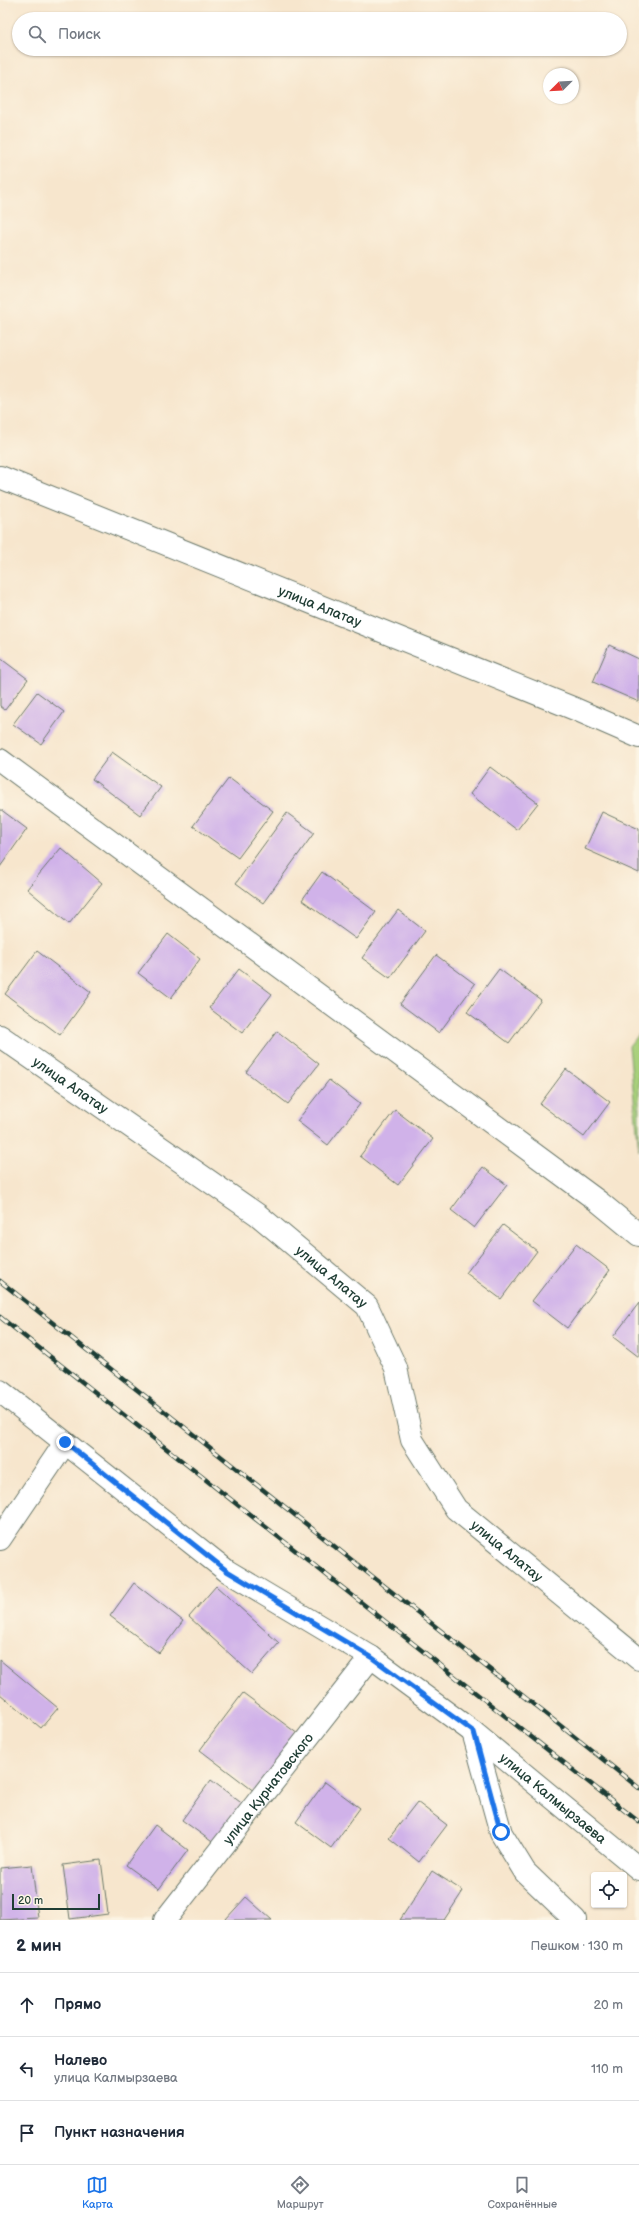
<!DOCTYPE html>
<html lang="ru">
<meta charset="utf-8">
<style>
:root{--surface:#fff;--page:#f6f6f7;--text:#1f2937;--muted:#747a83;--line:#e0e1e3;--accent:#1a73e8}
body{margin:0;font-family:"Balsamiq Sans",sans-serif;background:var(--page);color:var(--text)}
.controls{position:absolute;right:12px;bottom:12px;display:grid;overflow:hidden;border-radius:4px;box-shadow:0 1px 3px #0004}
.controls button{width:36px;height:36px;display:grid;place-items:center;padding:0;border:0;border-bottom:1px solid var(--line);background:var(--surface);color:var(--text);font:20px sans-serif}
.compass{position:absolute;left:543px;top:68px;width:36px;height:36px;border-radius:50%;background:var(--surface);box-shadow:0 1px 3px #0004;rotate:246deg}
.scale{position:absolute;left:12px;bottom:10px;width:88px;box-sizing:border-box;padding-left:4px;border:2px solid #1f3d34;border-top:0;font-size:11px;line-height:14px;white-space:nowrap;color:#1f3d34;-webkit-text-stroke:3px #fcf5e5;paint-order:stroke}
.stop{position:absolute;width:12px;height:12px;margin:-9px;border:3px solid #1a73e8;border-radius:50%;background:#fff}
.stop.end{background:#1a73e8;border-color:#fff;box-shadow:0 1px 4px #0008}
.list{margin:0;padding:0;list-style:none}
h2{display:flex;justify-content:space-between;align-items:center;height:52px;margin:0;padding:0 16px;font-size:17px}
h2 small{font-size:13px;font-weight:400;color:var(--muted)}
.list li{display:grid;grid-template-columns:26px 1fr auto;gap:12px;align-items:center;box-sizing:border-box;height:64px;padding:0 16px;border-top:1px solid var(--line)}
.list b{display:block;font-size:15px;white-space:nowrap}
.list p{margin:0;font-size:13px;white-space:nowrap;color:var(--muted)}
.list em{font-size:13px;font-style:normal;color:var(--muted)}
.icon{flex:none;width:22px;height:22px;fill:none;stroke:currentColor;stroke-width:2;stroke-linecap:round;stroke-linejoin:round}
.map{position:relative;flex:none;width:639px;height:1920px;overflow:hidden}
.search{position:absolute;background:var(--surface);box-shadow:0 1px 3px #0004;left:12px;right:12px;top:12px;height:44px;display:flex;align-items:center;gap:10px;box-sizing:border-box;padding:0 14px;border-radius:22px;color:var(--muted);font-size:15px}
.sheet{height:244px;background:var(--surface)}
nav{display:flex;justify-content:space-around;align-items:center;box-sizing:border-box;height:56px;border-top:1px solid var(--line);background:var(--surface);font-size:11px;color:var(--muted)}
nav a{display:grid;justify-items:center;gap:2px}
nav .on{color:var(--accent)}
.map>svg:first-child{display:block}
.green{fill:#a8d07b;stroke:#648658}
.building{fill:#d0b2e9}
.lines{fill:none;stroke-linecap:round;stroke-linejoin:round}
.minor-casing{stroke:#6b786a;stroke-width:24}
.minor{stroke:#fff;stroke-width:22}
.rail-casing{stroke:#1f3d34;stroke-width:4.5}
.rail{stroke:#fcf5e5;stroke-width:3;stroke-dasharray:9;stroke-linecap:butt}
.route{stroke:#1a73e8;stroke-width:5}
.labels{text-anchor:middle;stroke-width:3.5;stroke-linejoin:round;paint-order:stroke}
.street-label{font-size:14px;fill:#1f3d34;stroke:#fcf5e5}
</style>
<div class="map">
<svg width="639" height="1920" viewBox="0 0 639 1920">
<rect width="100%" height="100%" fill="#fcf5e5"/>
<filter id="ink" filterUnits="userSpaceOnUse"><feTurbulence type="fractalNoise" baseFrequency=".025" numOctaves="2"/><feDisplacementMap in="SourceGraphic" scale="8" xChannelSelector="R" yChannelSelector="G"/><feConvolveMatrix kernelMatrix="1 2 1 2 8 2 1 2 1" color-interpolation-filters="sRGB"/></filter>
<filter id="wash" filterUnits="userSpaceOnUse"><feTurbulence type="fractalNoise" baseFrequency=".012" numOctaves="4" result="noise"/><feDisplacementMap in="SourceGraphic" scale="16" xChannelSelector="R" yChannelSelector="G"/><feGaussianBlur stdDeviation="0.9" result="paint"/><feColorMatrix in="noise" values="0 0 0 0 0 0 0 0 0 0 0 0 0 0 0 0 0 1.4 0 .05"/><feComposite in="paint" operator="in"/></filter>
<g filter="url(#wash)">
<rect width="100%" height="100%" fill="#f7e6cd"/>
<path class="green" d="M639 1033V1151L629 1046Z"/>
<g id="blocks">
<path class="building" d="M609 645 639 659V702L593 682Z
M0 658 28 679 5 710 0 706Z
M37 692 64 712 41 744 13 724Z
M112 752 161 787 140 815 92 779Z
M490 767 538 803 517 830 470 794Z
M229 778 273 811 238 858 193 826Z
M0 809 27 829 0 867Z
M602 812 639 829V873L585 849Z
M287 813 314 833 263 903 236 883Z
M61 848 102 883 69 924 27 889Z
M322 872 376 912 356 939 302 900Z
M398 910 425 931 390 978 362 958Z
M168 934 200 959 171 998 138 973Z
M37 951 91 992 60 1035 5 994Z
M436 955 475 984 439 1033 400 1004Z
M239 969 272 994 242 1033 209 1008Z
M499 969 541 1000 509 1043 467 1012Z
M277 1031 319 1064 288 1104 246 1072Z
M566 1069 610 1102 584 1137 540 1104Z
M329 1080 360 1104 328 1145 297 1121Z
M395 1110 433 1139 398 1185 360 1156Z
M483 1167 507 1185 474 1228 451 1210Z
M503 1225 537 1251 501 1299 466 1273Z
M576 1244 610 1270 567 1328 532 1301Z
M639 1303V1357L613 1337Z
M134 1583 183 1621 159 1653 110 1616Z
M216 1586 279 1643 252 1674 189 1617Z
M0 1660 58 1708 41 1728 0 1694Z
M243 1693 302 1737 259 1795 200 1750Z
M211 1780 244 1805 215 1844 182 1820Z
M325 1782 360 1808 331 1848 296 1822Z
M417 1802 447 1825 419 1862 389 1838Z
M155 1825 188 1850 159 1889 126 1865Z
M101 1860 108 1914 70 1919 63 1865Z
M32 1865 38 1918 0 1920V1868Z
M432 1871 463 1891 444 1920H400Z
M246 1897 272 1920H225Z"/>
</g>
</g>
<g filter="url(#ink)">
<use href="#blocks" fill-opacity="0" stroke="#6b786a" stroke-width="1"/>
<g class="lines">
<g class="minor-casing">
<g id="minor">
<path id="s1" d="M0 477 575 709 639 737"/>
<path d="M0 760 599 1202 639 1235"/>
<path id="s2" d="M0 1036 258 1215 367 1306 396 1368 412 1440 456 1509 639 1659"/>
<path id="s3" d="M0 1391 227 1571 371 1657 473 1732 639 1869"/>
<path d="M0 1539 65 1443"/>
<path d="M473 1732 501 1833 525 1872 575 1920"/>
<path id="s4" d="M165 1920 371 1657"/>
</g>
</g>
<use href="#minor" class="minor"/>
<g class="rail-casing">
<path id="rail" d="M0 1281 639 1788
M0 1317 639 1822"/>
</g>
<use href="#rail" class="rail"/>
</g>
</g>
<g class="lines" filter="url(#ink)">
<path class="route" d="M65 1442 227 1571 371 1657 474 1732 501 1832"/>
</g>
<g class="labels">
<g class="street-label">
<text dy="5" stroke="none"><textPath href="#s1" startOffset="345">улица Алатау</textPath></text>
<text dy="5" stroke="none"><textPath href="#s2" startOffset="86">улица Алатау</textPath></text>
<text dy="5" stroke="none"><textPath href="#s2" startOffset="410">улица Алатау</textPath></text>
<text dy="5" stroke="none"><textPath href="#s2" startOffset="746">улица Алатау</textPath></text>
<text dy="5" stroke="none"><textPath href="#s4" startOffset="167">улица Курнатовского</textPath></text>
<text dy="5" stroke="none"><textPath href="#s3" startOffset="688">улица Калмырзаева</textPath></text>
</g>
</g>
</svg>
<div class="controls">
<button><svg class="icon" aria-label="locate" viewBox="0 0 24 24"><circle cx="12" cy="12" r="6"/><path d="M12 2v4M12 18v4M2 12h4M18 12h4"/></svg></button>
</div>
<svg class="compass" viewBox="-18 -18 36 36"><path d="M0-13l5 13h-10z" fill="#e53935"/><path d="M0 13l5-13h-10z" fill="#747a83"/></svg>
<div class="scale">20 m</div>
<div class="stop" style="left:501px;top:1832px"></div>
<div class="stop end" style="left:65px;top:1442px"></div>
<div class="search"><svg class="icon" aria-label="search" viewBox="0 0 24 24"><circle cx="10" cy="10" r="6"/><path d="M15 15l6 6"/></svg>Поиск</div>
</div>
<section class="sheet">
<h2>2 мин<small>Пешком · 130 m</small></h2>
<ul class="list">
<li><svg class="icon" aria-label="ahead" viewBox="0 0 24 24"><path d="M12 20V5M6 11l6-6 6 6"/></svg><div><b>Прямо</b></div><em>20 m</em></li>
<li><svg class="icon" aria-label="left" viewBox="0 0 24 24"><path d="M17 20v-9H6M10 6l-5 5 5 5"/></svg><div><b>Налево</b><p>улица Калмырзаева</p></div><em>110 m</em></li>
<li><svg class="icon" aria-label="arrive" viewBox="0 0 24 24"><path d="M6 21V4h12l-3 4 3 4H6"/></svg><div><b>Пункт назначения</b></div></li>
</ul>
</section>
<nav>
<a class="on"><svg class="icon" aria-label="map" viewBox="0 0 24 24"><path d="M3 6l6-2 6 2 6-2v14l-6 2-6-2-6 2zM9 4v14M15 6v14"/></svg>Карта</a>
<a><svg class="icon" aria-label="directions" viewBox="0 0 24 24"><path d="M12 3l9 9-9 9-9-9zM9 14v-3h6M13 9l2 2-2 2"/></svg>Маршрут</a>
<a><svg class="icon" aria-label="saved" viewBox="0 0 24 24"><path d="M7 4h10v16l-5-4-5 4z"/></svg>Сохранённые</a>
</nav>
